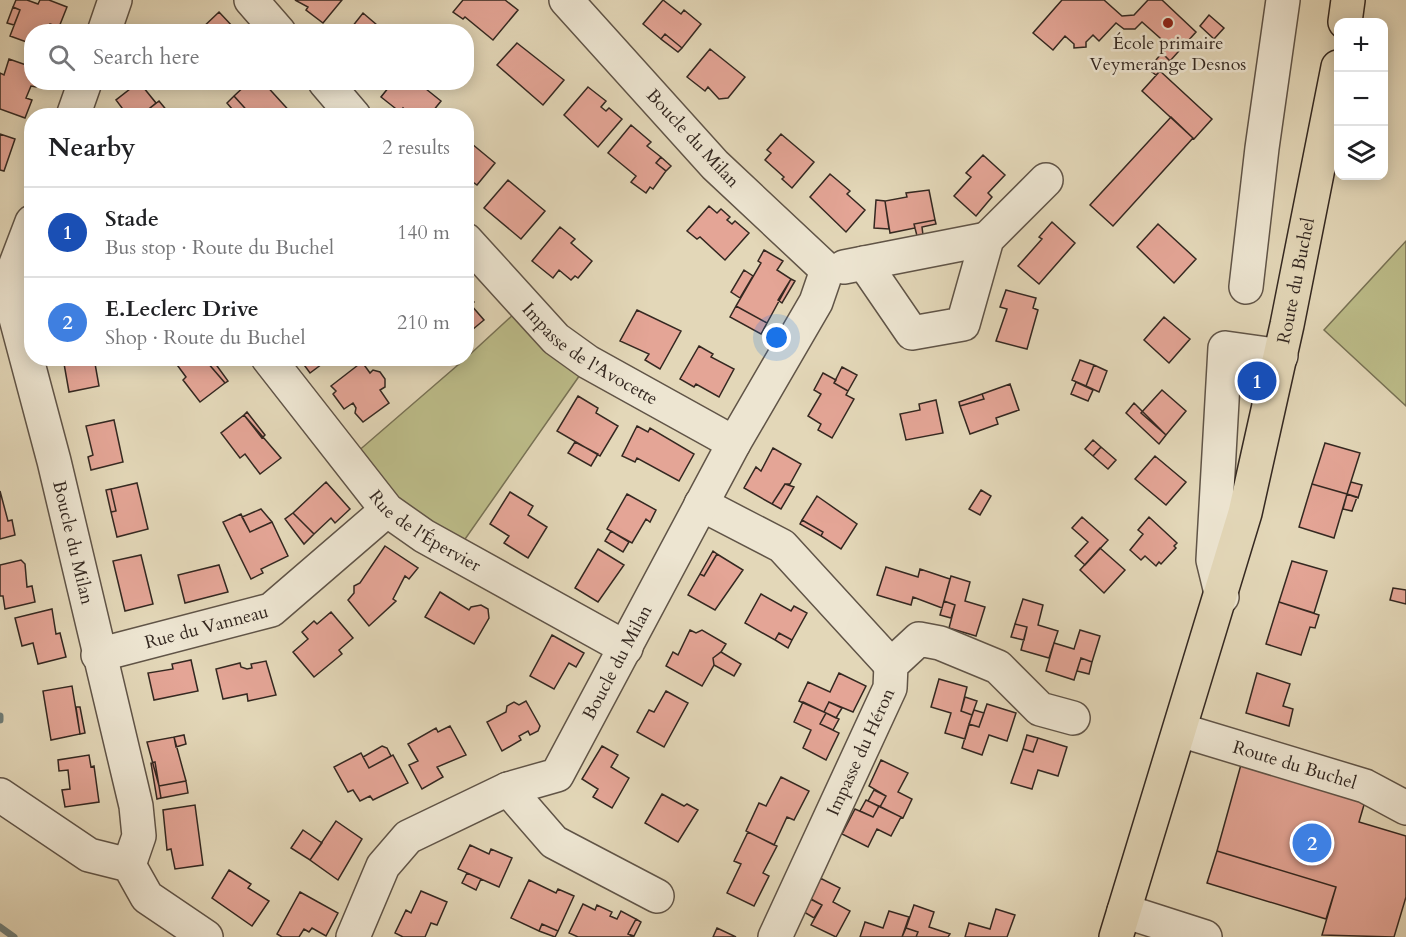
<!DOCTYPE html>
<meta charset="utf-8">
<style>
:root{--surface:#fff;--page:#f2f2f2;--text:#202124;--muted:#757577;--line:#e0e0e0;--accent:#b45309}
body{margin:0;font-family:Cardo,serif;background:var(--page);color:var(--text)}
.controls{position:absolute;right:18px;top:18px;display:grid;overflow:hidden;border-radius:12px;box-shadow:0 3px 15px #0003}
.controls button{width:54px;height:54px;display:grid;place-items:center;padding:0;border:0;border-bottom:2px solid var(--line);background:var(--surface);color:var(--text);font:30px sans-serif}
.you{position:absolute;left:777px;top:338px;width:21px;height:21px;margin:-15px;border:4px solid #fff;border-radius:50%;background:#1a73e8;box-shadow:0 0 0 9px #1a73e833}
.badge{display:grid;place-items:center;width:39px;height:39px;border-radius:50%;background:var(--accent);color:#fff;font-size:20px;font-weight:700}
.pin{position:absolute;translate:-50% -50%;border:3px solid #fff;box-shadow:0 2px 6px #0006}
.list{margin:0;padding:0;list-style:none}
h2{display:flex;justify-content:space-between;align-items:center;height:78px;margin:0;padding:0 24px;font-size:26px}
h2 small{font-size:20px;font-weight:400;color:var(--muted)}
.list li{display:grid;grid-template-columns:39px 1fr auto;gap:18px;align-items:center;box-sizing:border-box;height:90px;padding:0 24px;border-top:2px solid var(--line)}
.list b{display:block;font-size:22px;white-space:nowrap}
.list p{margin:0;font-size:20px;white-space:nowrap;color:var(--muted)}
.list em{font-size:20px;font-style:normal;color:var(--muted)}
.icon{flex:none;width:33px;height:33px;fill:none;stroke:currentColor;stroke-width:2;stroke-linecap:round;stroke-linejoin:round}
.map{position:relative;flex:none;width:1406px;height:937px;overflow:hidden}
.search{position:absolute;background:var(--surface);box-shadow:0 3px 15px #0003;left:24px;top:24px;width:450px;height:66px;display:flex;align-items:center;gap:15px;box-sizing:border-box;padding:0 21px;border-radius:24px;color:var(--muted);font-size:22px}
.panel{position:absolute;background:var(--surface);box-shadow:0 3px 15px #0003;left:24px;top:108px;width:450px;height:258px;border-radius:24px}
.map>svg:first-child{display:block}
.green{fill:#bcbc89;stroke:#787255;stroke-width:1.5}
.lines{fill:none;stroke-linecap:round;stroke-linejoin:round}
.stream{stroke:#6f7e79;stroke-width:7}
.building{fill:#e4a596;stroke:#342821;stroke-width:1.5}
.minor-casing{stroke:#605447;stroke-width:36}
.major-casing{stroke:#342821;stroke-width:36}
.minor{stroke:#ede5d1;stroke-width:33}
.major{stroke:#e3d7b8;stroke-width:33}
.poi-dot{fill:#8f2418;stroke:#ede5d1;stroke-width:2}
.labels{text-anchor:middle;stroke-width:5;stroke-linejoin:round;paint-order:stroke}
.poi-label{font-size:18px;fill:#342821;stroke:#ede5d1}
.street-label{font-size:18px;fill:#342821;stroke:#ede5d1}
</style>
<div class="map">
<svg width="1406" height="937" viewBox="0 0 1406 937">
<rect width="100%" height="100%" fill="#e3d7b8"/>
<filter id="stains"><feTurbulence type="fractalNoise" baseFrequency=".00333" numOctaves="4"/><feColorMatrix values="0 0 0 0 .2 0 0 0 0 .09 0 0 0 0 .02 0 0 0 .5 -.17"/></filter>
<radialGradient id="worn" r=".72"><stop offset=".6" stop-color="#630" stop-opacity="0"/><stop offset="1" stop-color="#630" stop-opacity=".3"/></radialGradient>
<path class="green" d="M1406 241V406L1324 330Z
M515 313 582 372 463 542 393 501 356 453 466 358Z"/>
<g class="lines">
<path class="stream" d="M0 716V720
M0 927 14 937"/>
</g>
<path class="building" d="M16 0H27L38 4 40 0H49L67 7 59 27 50 24 47 32H32V44L10 36 20 10 13 7Z
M295 0H342L323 23 306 10 308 7Z
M463 0H505L518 10 493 40 465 17 463 19 453 12Z
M663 0 681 14 684 10 701 24 682 48 665 34 661 39 643 24Z
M1062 0H1104L1122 16 1134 15 1148 0H1162L1196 32 1170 61 1162 53 1169 46 1142 22 1135 29H1124L1116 23 1099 41 1093 35 1086 42V47L1074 48V44L1065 36 1053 50 1033 33Z
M13 7 20 10 14 25 7 23Z
M219 12 235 29 233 32H198Z
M363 13 377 25 374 28 379 32H348Z
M1209 15 1224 28 1214 39 1200 26Z
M665 34 682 48 678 52 661 39Z
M517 43 564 80 543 105 497 65Z
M710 49 745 77 728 98 719 99 708 87 705 91 687 77Z
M1162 53 1170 61 1156 75 1148 69Z
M9 59 32 67V82H38L36 87 31 86 26 98 32 100 25 118 0 109V73L4 75Z
M1160 71 1212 119 1194 139 1142 91Z
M139 82 156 103 140 116H128L116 100Z
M249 82H263L294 116H252L234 96Z
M393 82H410L418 89 421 85 441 101 429 116H411L403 108 400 112 381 97Z
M588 87 606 101 601 107 606 111 609 108 622 119 598 147 564 115Z
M234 96 252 116H238L227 103Z
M159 101 168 112 163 116H140Z
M1171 117 1193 138 1113 226 1090 205Z
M631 125 651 142 647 146 661 157 656 163 666 171 653 189 650 187 646 193 631 182 636 176 608 153Z
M0 134 15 139 4 171 0 170Z
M781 134 814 162 792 188 782 179 784 177 765 160 771 153 767 150Z
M466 139 495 163 477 185 466 177Z
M983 155 1005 175 988 193 992 197 976 216 954 196 971 177 966 173Z
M661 157 671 166 666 171 656 163Z
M830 174 850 191 847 194 865 210 846 232 810 197Z
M508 180 545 211 521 239 484 208Z
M929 190 935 220 914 224 915 228 890 233 885 201 907 197 906 193Z
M876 200 885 201 889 229 874 228Z
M709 206 717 213 721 209 730 217 727 220 732 224 735 221 749 233 725 260 700 237 697 239 687 231Z
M935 220 936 224 922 227 923 235 917 236 914 224Z
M1052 222 1075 243 1039 284 1018 266 1042 239 1039 237Z
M1158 224 1196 259 1174 283 1137 247Z
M560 227 575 239 571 243 592 261 578 278 575 276 571 280 559 270 553 278 532 261Z
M764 250 783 261 777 270 791 279 767 323 736 306 761 263 758 261Z
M744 270 753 276 740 298 731 292Z
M791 279 795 281 782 303 778 300Z
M1006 290 1036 298 1033 308 1038 310 1027 349 996 341 1007 309 1000 307Z
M466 294 474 302 471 305 484 320 466 335Z
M736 306 767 323 761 334 730 317Z
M637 310 681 331 660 369 645 360 649 354 620 341Z
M1164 317 1190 339 1169 363 1144 340Z
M699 346 713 354 711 357 734 369 719 397 696 384 694 387 680 379Z
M63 358H94L99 386 69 392Z
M172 358H211L207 362 225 383 200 402 183 380 186 377Z
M299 358H330L310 373Z
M212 359 228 381 225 383 207 362Z
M1080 360 1094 365 1086 386 1072 380Z
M362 362 370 373 373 370 380 372 385 379V387L380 390 389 403 363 422 355 413 356 408 353 403 344 409 333 394 336 391 331 386Z
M1094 365 1107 371 1099 392 1086 386Z
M842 367 857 375 848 391 834 383Z
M823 373 836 380 834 383 848 391 846 395 854 399 832 438 818 430 821 424 808 416 821 394 814 390Z
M1076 382 1093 390 1088 401 1071 394Z
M1010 384 1019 410 996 418 998 424 970 434 960 406 984 399 982 394Z
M1162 390 1186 411 1166 435 1141 413Z
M982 394 984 399 960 406 959 402Z
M578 396 598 408 596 413 618 426 600 456 557 431Z
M936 400 943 433 906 440 900 414 920 410 919 404Z
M1134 403 1166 435 1159 444 1126 413Z
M247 412 265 435 262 438 244 415Z
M244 415 281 458 260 474 245 454 240 458 221 433Z
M114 420 123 462 91 470 88 457 93 455 86 426Z
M637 426 648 432 650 428 694 454 679 481 637 458 635 462 622 456Z
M1093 440 1101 447 1093 456 1085 449Z
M575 442 598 454 591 466 568 453Z
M1325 443 1360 453 1347 494 1312 484Z
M1101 447 1116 460 1108 469 1093 456Z
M773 448 801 464 790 484H785L772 504 744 488 756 467 761 471Z
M1155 456 1186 482 1166 505 1135 479Z
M326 482 350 509 335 523 331 518 314 534 293 513Z
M1351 482 1362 485 1358 498 1347 494Z
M137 483 148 529 117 537 111 512 116 511 111 489Z
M785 484 794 487 781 509 772 504Z
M1312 484 1347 494 1334 538 1299 527Z
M111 489 116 511 111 512 106 490Z
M981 490 991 496 980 515 969 509Z
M0 491 8 521 12 520 15 535 0 539Z
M510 492 533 506 528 515 547 527 528 558 504 543 509 536 490 524Z
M627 494 656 510 650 522 646 519 632 543 607 529Z
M1347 494 1357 497 1352 511 1343 509Z
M817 496 857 524 841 549 821 536 823 532 802 520Z
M261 509 272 522 250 532 242 517Z
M293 513 314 534 304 544 285 519Z
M241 514 250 532 272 522 288 556 261 569 263 573 251 579 223 522Z
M1082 517 1108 540 1085 565 1075 556 1088 542 1072 528Z
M1149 517 1177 543 1174 546 1176 548 1161 564 1159 562 1156 566 1145 556 1141 560 1130 550 1143 534 1138 530Z
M802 520 823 532 821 536 800 524Z
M611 531 629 542 623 552 605 541Z
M385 546 418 568 409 579 405 576 393 599 396 601 369 626 348 600 354 593V586L360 583Z
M1100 548 1125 570 1104 593 1080 570Z
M598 549 624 565 598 602 575 588Z
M713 551 717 554 704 576 700 574Z
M717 554 743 570 715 610 688 595 700 574 704 576Z
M141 555 153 604 125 611 113 561Z
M21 560 25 564 27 587 32 586 35 602 5 609 3 596H0V565Z
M1292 561 1327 571 1314 613 1279 602Z
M219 565 228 592 185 603 178 575Z
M886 567 918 577 920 569 950 579 942 608 913 597 911 605 877 595Z
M951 576 970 582 965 601 985 607 976 636 949 628 955 605 944 601Z
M1393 588 1406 590V604L1390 600Z
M440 592 469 610 471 607 481 605 488 609 489 618 474 644 425 617Z
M761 594 791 611 794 606 807 613 792 640 779 633 775 640 745 623Z
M1023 599 1043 605 1038 625 1058 631 1049 658 1021 650 1027 627 1015 624Z
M944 601 955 605 951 618 940 615Z
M1279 602 1319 615 1315 628 1310 627 1301 655 1266 644Z
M52 609 56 634 60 633 66 657 38 664 33 643 22 646 15 618Z
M331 612 353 638 339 650 342 654 314 677 293 652 308 639 302 632 314 621 317 624Z
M1015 624 1027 627 1024 640 1011 637Z
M690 630 696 633 702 630 726 644 721 652 713 658 714 665 702 686 666 666 673 652 678 655Z
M1080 630 1100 636 1092 662 1081 658 1074 680 1046 671 1054 643 1074 649Z
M779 633 792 640 788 648 775 640Z
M552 635 584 653 576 667 569 663 554 689 530 676Z
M721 652 741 664 734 676 714 665 713 658Z
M1081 658 1092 662 1089 674 1077 671Z
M191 660 198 691 154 700 148 673 173 669 172 664Z
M266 661 276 695 248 701 247 694 223 699 216 669 240 663 241 667 247 669 252 668 251 664Z
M839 673 866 686 853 712 829 702 824 712 799 701 808 682 830 692Z
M1257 673 1290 684 1283 706 1293 709 1289 726 1246 713Z
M939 679 967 687 961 711 972 715 965 739 945 733 951 713 931 707Z
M72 686 80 734 51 740 43 691Z
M666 691 688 703 664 747 637 732 649 710 654 712Z
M965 697 977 701 972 715 961 711Z
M526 701 540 726 538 731 530 735 528 731 519 736 521 740 502 751 487 722 506 712 507 706 514 702 519 705Z
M803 702 826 713 820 724 839 733 826 760 803 748 811 730 794 722Z
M829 702 842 708 836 718 824 712Z
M987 704 1016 713 1007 741 989 735 982 755 962 748 969 724 979 727Z
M76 707H80L85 733 80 734Z
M974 710 984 713 979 727 969 724Z
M826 713 839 719 833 730 820 724Z
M450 726 466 755 437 767 443 777 422 789 409 765 418 761 408 744 436 728 438 732Z
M184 735 186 744 176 747 174 737Z
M1027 735 1038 738 1033 752 1023 749Z
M174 737 186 781 159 786 147 742Z
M1038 738 1067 747 1058 776 1038 770 1032 789 1011 783 1023 749 1033 752Z
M382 746 387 748 391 756 369 768 363 757Z
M602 746 618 755 611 767 629 778 612 808 593 797 598 789 582 779Z
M361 753 369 768 393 755 408 783 373 800 370 796 360 801 353 790 348 792 334 767Z
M89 755 91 767 94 766 99 802 65 807 62 790 70 789 68 770 59 771 58 760Z
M881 760 908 773 898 792 912 799 903 818 880 807 886 796 869 786Z
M1242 761 1366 798 1359 822 1406 836V897L1394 937 1322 935 1336 887 1217 851Z
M155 762 161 798 157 799 151 763Z
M781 777 809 791 794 820 787 817 774 845 746 831 759 803 766 806Z
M186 781 188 793 161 798 159 786Z
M874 790 886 796 880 807 868 801Z
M662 794 684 806 687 804 698 810 678 842 645 823Z
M866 800 879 806 873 817 860 811Z
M195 805 203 865 175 869 171 849 167 850 163 810Z
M879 806 901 817 891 836 877 829 868 847 842 834 855 809 873 817Z
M336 821 362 839 338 880 310 860Z
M303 830 322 843 310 860 291 848Z
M748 832 777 846 763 873 769 876 754 906 727 893 741 864 734 861Z
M470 845 489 854 491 849 512 858 499 887 458 869Z
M1217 851 1336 887 1326 919 1207 883Z
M229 870 251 884 248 888 269 901 252 926 212 898Z
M467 873 481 879 476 890 462 883Z
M820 878 840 888 833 902 850 911 836 937 811 925 822 905 810 899Z
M529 880 556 893 558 889 574 896 558 931 542 924 539 931 511 918Z
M421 891 447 902 437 925 431 923 425 937H403L395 933 406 910 411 913Z
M300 892 338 913 326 936 312 928 309 932 304 929 299 937H282L277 934Z
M811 899 822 905 814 918 804 912Z
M583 904 595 910 597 905 612 912 610 916 617 919 621 911 636 919 628 934 634 937H578L569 933Z
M914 905 934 912 929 927 950 934 948 937H916L918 932 906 928Z
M996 909 1015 915 1007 937H965L969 923 990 929Z
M889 911 909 917 902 937H860L865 922 883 928Z
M636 919 641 922 634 936 628 934Z
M542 924 558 931 555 937 539 931Z
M717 928 736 937H713Z
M906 928 918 932 916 937H902Z"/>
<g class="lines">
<g class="minor-casing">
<g id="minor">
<path d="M251 0 279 32"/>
<path d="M104 32 115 0"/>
<path d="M325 82 354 116"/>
<path d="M73 116 85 82"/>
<path id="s1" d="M32 222 11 277 14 311 54 461 136 806 139 836 129 865"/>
<path id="s2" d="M466 240 556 339 588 362 734 443"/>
<path d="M864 263 912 333 963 324 987 239 1046 180"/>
<path d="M844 267 987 239"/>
<path d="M1246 287 1262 148 1283 0"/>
<path id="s3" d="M268 358 387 510 424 536 626 648"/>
<path d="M701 504 782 546 891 665"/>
<path d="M1222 597 1213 560 1225 348 1281 356"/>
<path id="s4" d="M98 655 271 610 387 510"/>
<path id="s5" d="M1180 730 1365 786 1406 808"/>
<path d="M508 789 554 842 657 896"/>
<path d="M0 795 89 855 129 865 147 897 206 937"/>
<path d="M1124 911 1205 937"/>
<path id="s6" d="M353 937 383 866 408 837 508 789 557 775 734 443 816 302 827 270 715 165 566 0"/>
<path id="s7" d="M775 937 890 688 891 665 919 639 940 643 998 667 1040 709 1073 718"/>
</g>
</g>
<g class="major-casing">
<g id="major">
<path d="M1345 22 1348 0"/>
<path id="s8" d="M1116 937 1245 513 1287 325 1338 67"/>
</g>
</g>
<use href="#minor" class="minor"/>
<use href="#major" class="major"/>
</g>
<circle class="poi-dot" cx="1168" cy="23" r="6"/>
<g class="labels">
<g class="poi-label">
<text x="1168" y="49">École primaire<tspan x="1168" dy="21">Veymerange Desnos</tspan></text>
</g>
<g class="street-label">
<text transform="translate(693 138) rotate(47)" y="6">Boucle du Milan</text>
<text dy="6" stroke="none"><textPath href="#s8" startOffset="681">Route du Buchel</textPath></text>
<text dy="6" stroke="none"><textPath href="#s2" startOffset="170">Impasse de l'Avocette</textPath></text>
<text dy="6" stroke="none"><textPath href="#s3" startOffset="236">Rue de l'Épervier</textPath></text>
<text dy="6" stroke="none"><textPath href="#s1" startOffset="332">Boucle du Milan</textPath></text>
<text dy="6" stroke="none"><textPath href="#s4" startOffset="112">Rue du Vanneau</textPath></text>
<text dy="6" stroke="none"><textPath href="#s6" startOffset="405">Boucle du Milan</textPath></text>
<text dy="6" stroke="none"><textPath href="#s7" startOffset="204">Impasse du Héron</textPath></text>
<text dy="6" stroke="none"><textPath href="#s5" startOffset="120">Route du Buchel</textPath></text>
</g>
</g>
<rect width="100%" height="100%" filter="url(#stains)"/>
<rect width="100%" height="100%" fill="url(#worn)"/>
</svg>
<div class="controls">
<button>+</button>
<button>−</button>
<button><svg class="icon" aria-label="layers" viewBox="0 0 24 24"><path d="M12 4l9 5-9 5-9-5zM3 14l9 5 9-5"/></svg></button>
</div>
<div class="you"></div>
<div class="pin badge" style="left:1257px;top:381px;background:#1a4fb4">1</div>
<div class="pin badge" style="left:1312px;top:843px;background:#3f7fe0">2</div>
<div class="search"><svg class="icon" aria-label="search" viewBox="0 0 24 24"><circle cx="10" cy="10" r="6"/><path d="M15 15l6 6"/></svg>Search here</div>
<section class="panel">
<h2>Nearby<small>2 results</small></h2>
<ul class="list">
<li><span class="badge" style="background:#1a4fb4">1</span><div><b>Stade</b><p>Bus stop · Route du Buchel</p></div><em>140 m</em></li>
<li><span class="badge" style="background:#3f7fe0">2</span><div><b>E.Leclerc Drive</b><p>Shop · Route du Buchel</p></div><em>210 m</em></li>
</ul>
</section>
</div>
